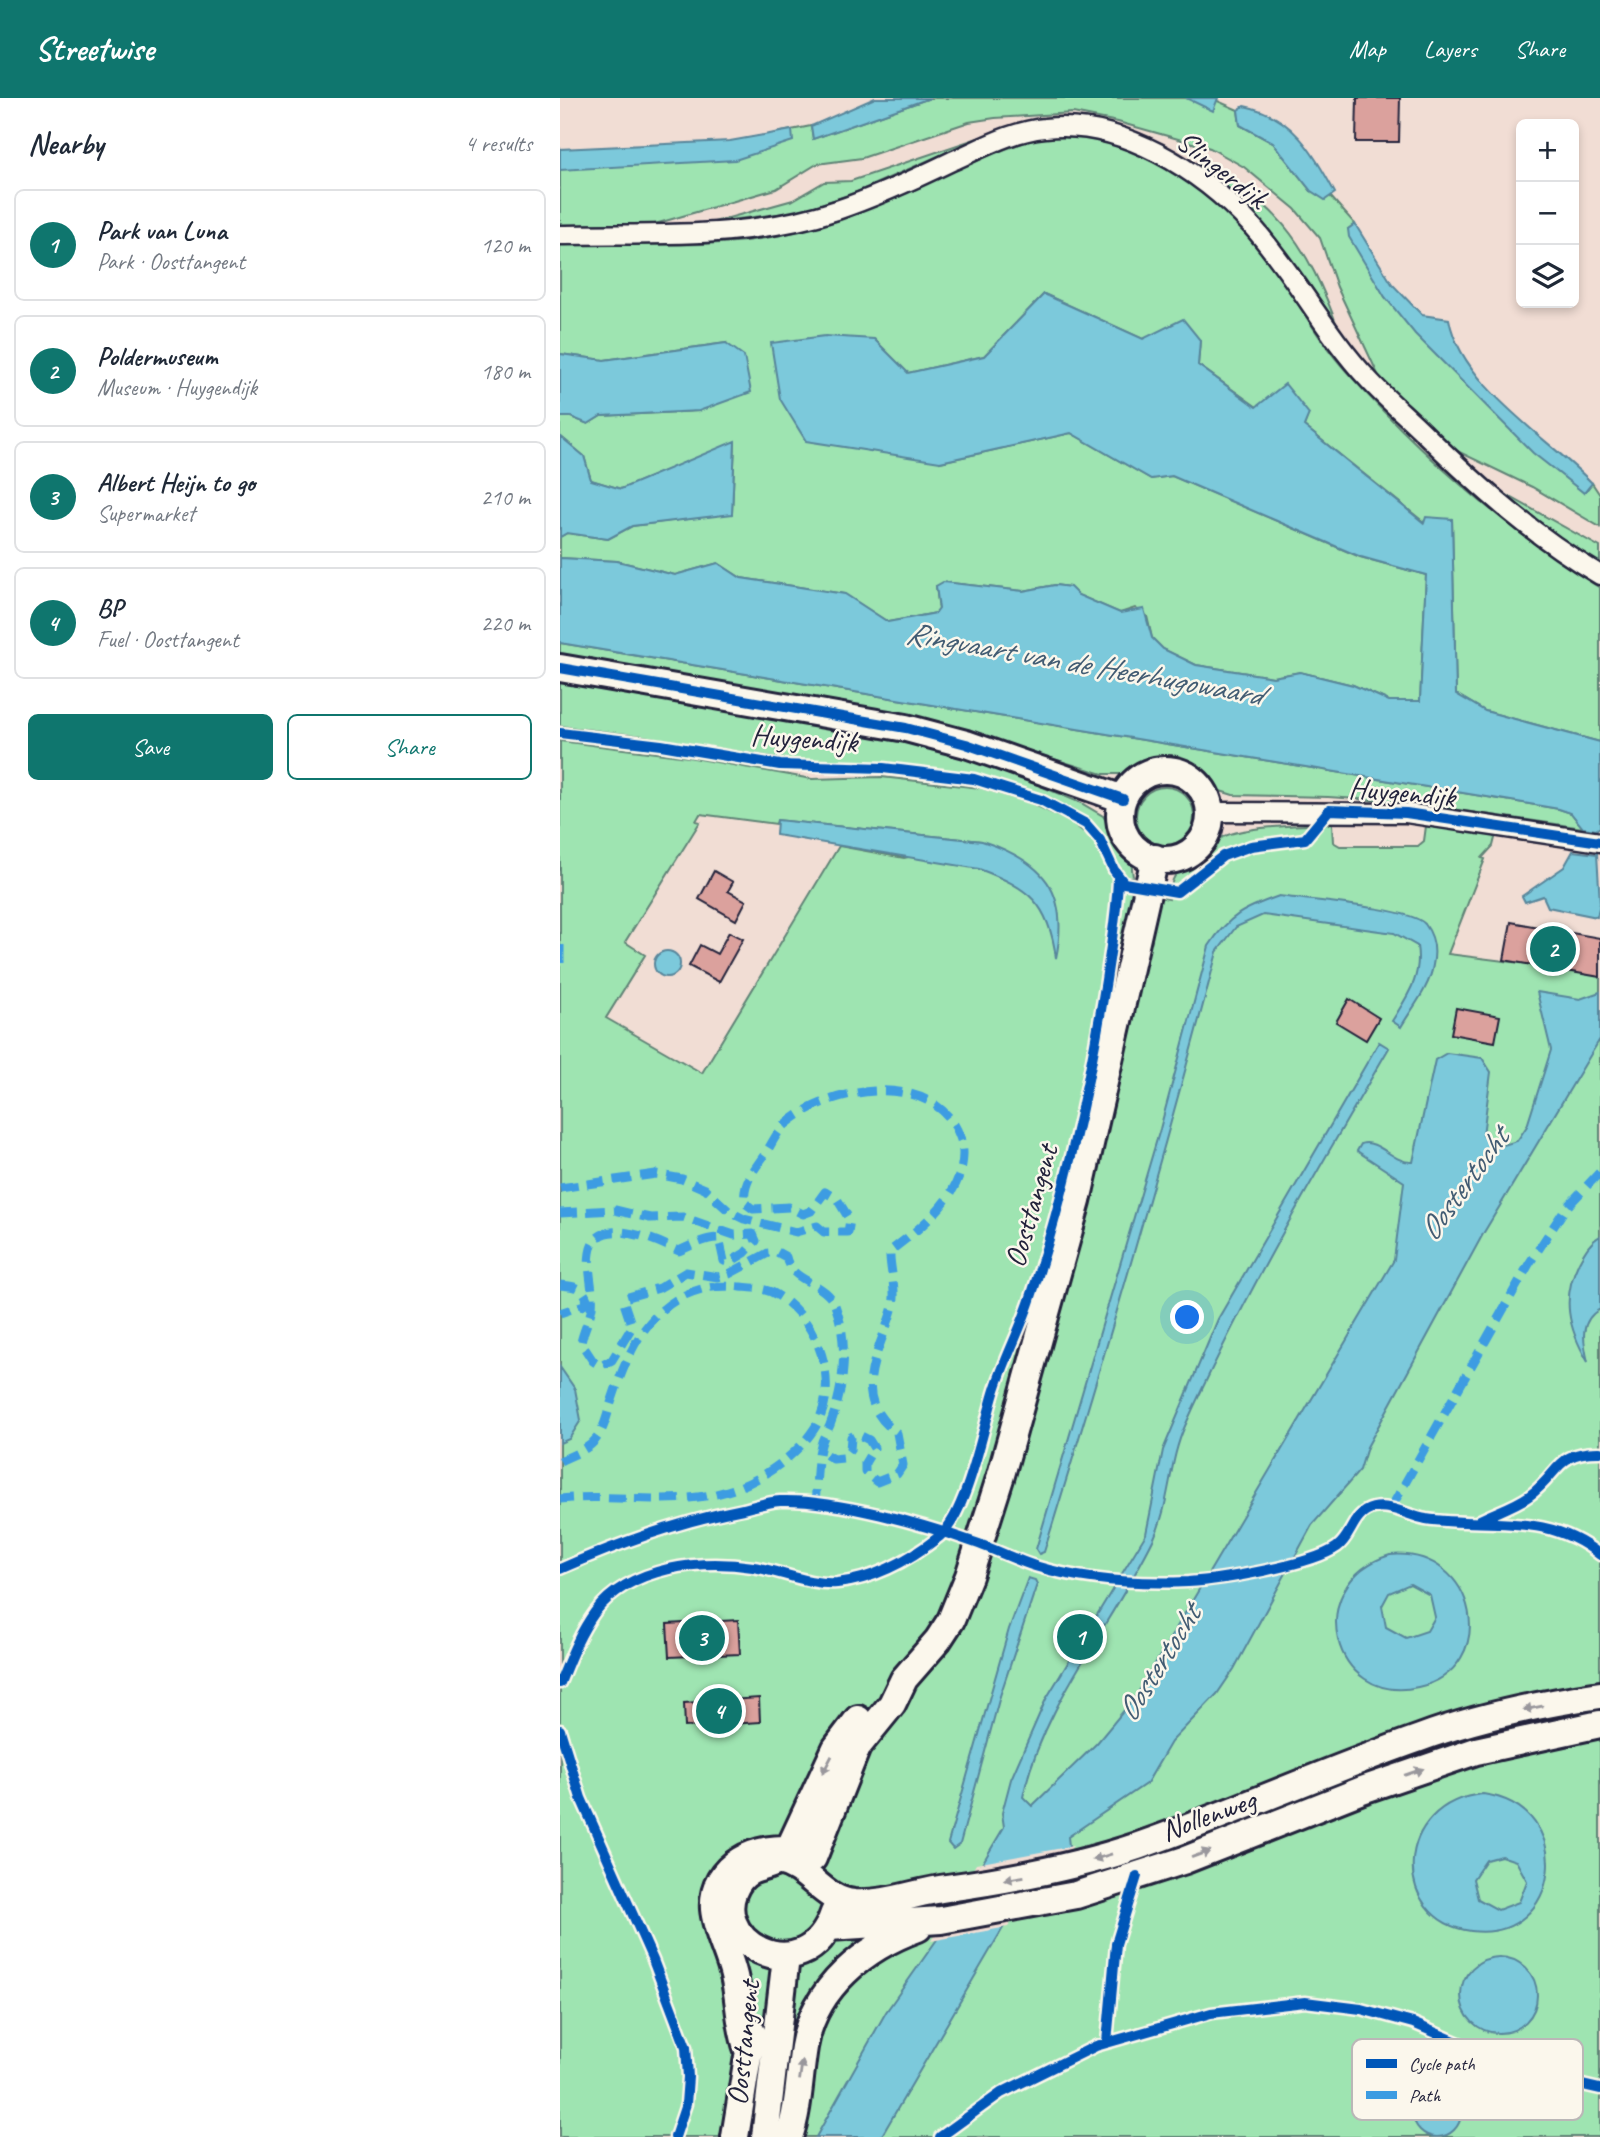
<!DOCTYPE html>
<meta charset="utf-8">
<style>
:root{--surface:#fff;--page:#f6f6f7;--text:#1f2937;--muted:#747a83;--line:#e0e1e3;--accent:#0f766e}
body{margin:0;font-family:Caveat,sans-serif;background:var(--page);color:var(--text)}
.controls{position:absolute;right:21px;top:21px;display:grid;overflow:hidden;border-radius:10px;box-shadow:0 4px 10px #0003}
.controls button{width:63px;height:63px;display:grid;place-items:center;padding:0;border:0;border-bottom:2px solid var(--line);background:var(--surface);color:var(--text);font:35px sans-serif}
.you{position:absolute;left:628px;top:1220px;width:24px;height:24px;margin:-18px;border:5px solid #fff;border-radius:50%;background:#1a73e8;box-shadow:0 0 0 10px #1a73e833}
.badge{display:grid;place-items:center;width:46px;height:46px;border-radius:50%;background:var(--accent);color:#fff;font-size:23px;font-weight:700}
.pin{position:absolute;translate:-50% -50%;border:4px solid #fff;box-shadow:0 2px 7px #0006}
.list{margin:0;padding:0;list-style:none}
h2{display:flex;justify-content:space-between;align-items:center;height:91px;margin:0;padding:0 28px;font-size:30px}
h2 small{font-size:23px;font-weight:400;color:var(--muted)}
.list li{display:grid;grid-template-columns:46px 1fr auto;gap:21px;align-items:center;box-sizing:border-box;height:112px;margin:0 14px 14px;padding:0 14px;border:2px solid var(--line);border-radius:10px}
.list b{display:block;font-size:26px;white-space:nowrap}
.list p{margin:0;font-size:23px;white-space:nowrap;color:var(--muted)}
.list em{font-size:23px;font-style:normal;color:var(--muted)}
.actions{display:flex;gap:14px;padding:21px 28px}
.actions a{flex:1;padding:16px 0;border:2px solid var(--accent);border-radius:10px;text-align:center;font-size:24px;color:var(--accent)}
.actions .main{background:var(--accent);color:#fff}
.icon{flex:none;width:38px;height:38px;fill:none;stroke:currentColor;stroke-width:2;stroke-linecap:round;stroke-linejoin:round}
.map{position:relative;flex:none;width:1040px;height:2039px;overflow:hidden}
header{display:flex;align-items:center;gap:42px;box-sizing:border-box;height:98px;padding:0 35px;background:var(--accent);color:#fff}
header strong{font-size:33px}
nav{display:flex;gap:38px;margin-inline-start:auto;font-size:24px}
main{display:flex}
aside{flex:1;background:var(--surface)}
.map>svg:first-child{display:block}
.green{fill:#9ee4b1;stroke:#608376;stroke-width:2;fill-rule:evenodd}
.water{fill:#7cc9db;stroke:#58869b;stroke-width:2;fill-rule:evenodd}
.pier{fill:#f1ddd4}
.building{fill:#dba19d;stroke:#22223b;stroke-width:2}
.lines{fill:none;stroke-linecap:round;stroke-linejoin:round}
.minor-casing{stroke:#22223b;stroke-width:23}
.secondary-casing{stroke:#22223b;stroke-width:32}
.minor{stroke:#fbf7ec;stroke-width:18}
.secondary{stroke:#fbf7ec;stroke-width:26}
.quiet{stroke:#3c9ce2;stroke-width:9;stroke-dasharray:18 9;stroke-linecap:butt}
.cycleway-casing{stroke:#fbf7ec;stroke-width:15}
.cycleway{stroke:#0057b8;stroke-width:10}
.oneway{fill:#99979c}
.labels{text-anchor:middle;stroke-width:5;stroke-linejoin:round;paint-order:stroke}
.street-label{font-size:30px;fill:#22223b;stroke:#fbf7ec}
.water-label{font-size:32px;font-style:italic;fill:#425c73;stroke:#fbf7ec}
.key{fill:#fbf7ec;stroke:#bab7b7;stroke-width:2}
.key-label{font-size:19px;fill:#22223b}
</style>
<header>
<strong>Streetwise</strong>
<nav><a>Map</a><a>Layers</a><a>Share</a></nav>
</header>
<main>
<aside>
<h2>Nearby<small>4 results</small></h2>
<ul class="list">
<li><span class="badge">1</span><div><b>Park van Luna</b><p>Park · Oosttangent</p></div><em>120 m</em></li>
<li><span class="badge">2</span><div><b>Poldermuseum</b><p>Museum · Huygendijk</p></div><em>180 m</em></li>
<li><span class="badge">3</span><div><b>Albert Heijn to go</b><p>Supermarket</p></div><em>210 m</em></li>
<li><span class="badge">4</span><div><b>BP</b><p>Fuel · Oosttangent</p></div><em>220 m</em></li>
</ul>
<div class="actions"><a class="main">Save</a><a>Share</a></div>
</aside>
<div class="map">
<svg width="1040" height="2039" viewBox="0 0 1040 2039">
<rect width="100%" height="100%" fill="#f1ddd4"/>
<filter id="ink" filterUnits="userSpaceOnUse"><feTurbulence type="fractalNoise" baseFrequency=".0143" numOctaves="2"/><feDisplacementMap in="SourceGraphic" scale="14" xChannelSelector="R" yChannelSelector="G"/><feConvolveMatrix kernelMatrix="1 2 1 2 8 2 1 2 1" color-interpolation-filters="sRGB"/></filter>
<g filter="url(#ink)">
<path class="green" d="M370 0H651L678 12 680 27 713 45 751 93 770 98 795 126 788 131 825 199 1024 395 1032 385 1040 397V429L972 389 893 351 821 283 777 189 760 140 735 111 684 69 650 50 558 24 513 15 435 20 409 24 302 60 257 66 216 91 95 126 0 127V60L126 53 251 28 253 41Z
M502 36C595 46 672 107 723 183 744 214 762 247 787 274 861 357 946 431 1040 490V644L925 613 896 596 892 421 865 425 744 328 748 316 697 309 638 267 640 242 583 241 484 196 424 258 348 275 314 241 380 364 511 335 591 381 612 378 800 459 866 477 860 604 829 603 793 587 740 574 713 579 636 567 603 551 592 540 587 518 575 510 560 515 518 497 509 489 495 487 463 493 391 485 376 488 379 512 376 515 328 524 284 496 181 480 158 465 115 477 57 463 0 460V439L7 435 48 441 72 428 172 415 175 344 61 391 31 382 24 358 0 338V319H11L28 326 41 318 139 313 166 245 44 262 0 256V145C79 145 173 154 248 130 297 114 345 94 392 74 428 58 463 41 502 36Z
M421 39 297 94 241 113 154 124 233 102 264 84 291 83Z
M625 61C714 95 748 146 779 233Z
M929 387 1040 449V468L988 438Z
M0 545 999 711 1011 715 1023 730 842 704 768 699 673 697 657 692 631 670 610 664 589 667 567 676H543L439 644 0 562Z
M0 583 155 611 322 636 383 651 440 671 521 705 543 718 571 763 573 779 568 780 558 771 540 735 518 715 477 698 423 682 375 672 243 664 83 638 0 628Z
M0 643 128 659 252 681 321 679 421 690 473 706 512 725 533 741 560 787 573 794 609 801C612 772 617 776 639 760 648 754 652 744 663 739 685 728 747 727 772 726L773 744 780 748H858L864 743 866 728 936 736 933 748 922 760 925 761 888 856 1040 875V2039H0ZM140 716 216 726 217 722 422 743 344 760 279 748 142 975 46 920 85 857 65 844 140 724 136 723Z
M576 718a29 29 0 1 1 58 0a29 29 0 1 1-58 0Z"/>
<path class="water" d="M315 0H370L253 41 251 28Z
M626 0H658L653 13Z
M684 8C732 17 754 55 775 95L765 102 751 93 713 45 680 27 678 12Z
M232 32 233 43 175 62 0 72V51L170 43Z
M795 126 832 186 862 217 889 221C901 287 987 339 1032 385L1024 395 973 355 855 236 825 199 789 139 788 131Z
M484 196 583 241 623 221 640 242 638 267 696 309 725 286 749 316 744 328 864 425 866 419 892 421 896 596 925 613 1040 644V729L1036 732 1023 730 1011 715 999 711 0 545V460L57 463 115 477 158 465 181 480 285 496 328 524 376 515 379 511 376 488 383 484 463 493 495 487 510 489 518 497 560 515 584 511 592 540 603 551 636 567 713 579 740 574 793 587 829 603H860L866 477 801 459 612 378 591 381 511 335 380 364 246 343 220 301 211 245 265 238 314 241 348 275 424 258Z
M166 245 184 258 191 294 139 313 41 318 28 326 11 319H0V256L44 262Z
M0 338 24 358 31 382 61 391 175 343 172 416 72 428 48 441 7 435 0 439Z
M217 722 422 743C483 763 510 793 496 860 489 805 469 790 419 771L216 737Z
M1013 753 1037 756 1040 805 1037 819 988 809 983 798 965 804 962 798 1004 769Z
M719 798C745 802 852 810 865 826 874 838 876 853 873 867 870 889 852 910 841 929L832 923C848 897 862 879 857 848L834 835 703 817 676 829 657 854C604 1055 546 1255 484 1454L479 1456 476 1451 600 1031 649 848C669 817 685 810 719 798Z
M94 866a13 13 0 1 1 26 0a13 13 0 1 1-26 0Z
M977 894 1020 901 1040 894V941L923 1136 807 1349 800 1372 752 1427 674 1571 657 1596 611 1644 587 1685 508 1739 509 1748 443 1830 321 2039H256L326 1914 378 1840 444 1729 442 1715 451 1681 486 1601 586 1436 603 1352 658 1221 819 944 829 950C757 1073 684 1197 625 1328 609 1363 610 1406 594 1440 554 1523 482 1608 463 1699L472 1708 537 1645 576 1598 834 1162 844 1084 797 1053 801 1046C818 1040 834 1066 853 1064L875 962 887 955 922 960 931 974 923 1037 937 1049 957 1043 967 1028 991 952Z
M1040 1138V1211C1019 1223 1023 1243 1028 1264 1008 1230 1001 1200 1019 1164 1025 1153 1030 1144 1040 1138Z
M0 1269 15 1291 21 1322 9 1341 0 1345Z
M830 1457C919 1449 941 1571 858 1589 772 1609 740 1485 830 1457ZM850 1486 870 1497 875 1519 867 1533 846 1540 826 1529 822 1508 829 1495Z
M468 1480 475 1482 477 1486 440 1598 400 1746 393 1751 388 1745 449 1531Z
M923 1696C1020 1709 1002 1845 911 1833 830 1822 833 1704 923 1696ZM941 1758 956 1763 967 1783 959 1804 938 1812 918 1801 913 1781 926 1762Z
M901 1897a38 38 0 1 1 76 0a38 38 0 1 1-76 0Z
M853 2015a24 24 0 1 1 48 0a24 24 0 1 1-48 0Z"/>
<path class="pier" d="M513 1748 448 1829 371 1843 416 1766Z"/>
<path class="building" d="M797 0H840L839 44H796Z
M154 773 173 784 168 793 186 803 176 822 139 801Z
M951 824 1040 840V879L944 862Z
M169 834 183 841 159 884 129 868 140 847 157 856Z
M789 901 819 920 806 942 776 924Z
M896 910 940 918 935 944 891 936Z
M178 1522 180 1556 109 1559 107 1526Z
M199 1600 200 1624 125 1629 124 1605Z"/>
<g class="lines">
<g class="minor-casing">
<path id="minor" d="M0 137C94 135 187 142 277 112 316 99 355 81 392 63 422 50 452 33 485 30 561 21 642 73 692 128 735 176 764 234 808 281 826 301 847 318 866 337 921 391 974 438 1040 477
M649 714 846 715 1040 744"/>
</g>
<g class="secondary-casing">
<path id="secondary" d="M0 570 346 630 406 646 563 701
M560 717a45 45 0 1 1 90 0a45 45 0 1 1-90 0Z
M253 1760 297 1649 332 1606 344 1581 378 1542 391 1522 409 1478 441 1377 517 1103 595 760
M218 1763C250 1769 261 1802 294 1805 326 1807 356 1794 387 1790 452 1781 516 1769 578 1748 673 1715 765 1673 860 1640 917 1619 980 1606 1040 1597
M274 1815C245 1901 138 1840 180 1782 191 1768 205 1771 218 1763 222 1761 226 1754 229 1751L276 1650 298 1621
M269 1829 381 1822 516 1797 625 1762 802 1692 916 1653 1040 1626
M188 1952C179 1928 180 1903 174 1878 169 1856 156 1833 154 1811 151 1766 199 1746 237 1752
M175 2039 192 1934
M205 2039 226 1859
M229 2039C239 2010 239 1979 244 1949 254 1889 305 1849 358 1830"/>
</g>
<use href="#minor" class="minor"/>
<use href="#secondary" class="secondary"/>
<path class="quiet" d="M0 847V868
M0 1090 96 1076 122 1081 145 1091 170 1114 184 1121 236 1134 257 1128 264 1134H288L290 1122 277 1101 265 1094 251 1113 243 1116 229 1109 193 1111 185 1105C182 1084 196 1070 207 1053 213 1044 216 1035 225 1027 268 988 376 971 400 1039 408 1060 399 1086 385 1103 371 1122 349 1139 330 1153 329 1171 338 1192 332 1212 319 1256 288 1299 337 1335L343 1367 337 1376 317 1384 305 1374V1365L314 1350 309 1342 297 1336 291 1339 290 1352 284 1360 273 1361 260 1353
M0 1115 55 1112 90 1120 123 1119 174 1137 193 1136 196 1143 185 1155 170 1164 164 1163 159 1140C145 1140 130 1148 119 1153 97 1143 36 1114 30 1155 27 1173 34 1191 32 1209 30 1221 23 1233 21 1245L33 1263 41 1268 52 1262 72 1229 64 1205 65 1200 99 1190 126 1174 158 1179 169 1176 208 1155 217 1154 226 1159C232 1187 267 1182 276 1210 289 1247 284 1291 270 1327 267 1334 263 1339 261 1347 256 1365 257 1387 255 1406
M0 1187C13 1188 22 1188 27 1201L24 1207 0 1215
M0 1363C12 1357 28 1352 36 1341 45 1330 47 1316 52 1302 66 1260 82 1218 125 1197 144 1188 161 1187 181 1189 193 1190 207 1190 217 1197 259 1222 282 1288 254 1331 237 1357 203 1381 174 1391 118 1410 57 1395 0 1401
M831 1410 969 1166 1005 1111 1040 1074"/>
<g class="cycleway-casing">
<path id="cycleway" d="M0 570 346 630 406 646 563 701
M0 635 101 647 220 667 323 670 414 681 481 702 526 726 540 742 554 772 564 785 617 794 663 758 691 748 745 741 769 712 846 715 1040 744
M920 1422C936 1414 955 1408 969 1398 1000 1376 995 1353 1040 1354
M0 1471C59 1445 120 1423 183 1411 195 1408 208 1404 220 1403 276 1401 366 1427 419 1446 438 1453 456 1462 475 1468 524 1483 577 1486 628 1484 660 1482 752 1467 777 1449 792 1439 792 1415 813 1410 831 1406 849 1418 866 1421 929 1430 987 1413 1040 1457
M0 1585C10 1560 19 1536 35 1514 70 1468 141 1461 193 1469 221 1473 248 1487 277 1485 315 1481 351 1461 380 1438 407 1415 423 1331 434 1295 444 1262 461 1231 471 1199 505 1096 529 989 546 882 551 847 557 815 558 780
M0 1632 21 1700 93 1862 126 1949 128 1979 126 2006 115 2039
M547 1944 556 1846 577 1778
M380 2039 441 1995 536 1948 651 1915 745 1904 801 1911 853 1925 966 1974 1040 1991"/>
</g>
<use href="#cycleway" class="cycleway"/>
</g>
<defs><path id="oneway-solid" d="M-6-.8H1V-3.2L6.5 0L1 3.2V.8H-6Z" transform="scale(1.75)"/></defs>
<g class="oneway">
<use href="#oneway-solid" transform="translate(973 1610) rotate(169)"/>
<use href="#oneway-solid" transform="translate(267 1667) rotate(118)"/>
<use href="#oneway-solid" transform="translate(854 1674) rotate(-19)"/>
<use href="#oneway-solid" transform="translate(641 1756) rotate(-20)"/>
<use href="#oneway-solid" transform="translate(542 1759) rotate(163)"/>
<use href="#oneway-solid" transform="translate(454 1780) rotate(171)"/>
<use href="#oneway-solid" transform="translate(241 1972) rotate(-82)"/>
</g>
</g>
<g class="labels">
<g class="street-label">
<text transform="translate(662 71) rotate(38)" y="10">Slingerdijk</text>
<text transform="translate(244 640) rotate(4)" y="10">Huygendijk</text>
<text transform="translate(842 694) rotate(5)" y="10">Huygendijk</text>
<text transform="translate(471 1108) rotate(-74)" y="10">Oosttangent</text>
<text transform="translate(648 1717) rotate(-20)" y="10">Nollenweg</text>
<text transform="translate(183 1945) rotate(-84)" y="10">Oosttangent</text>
</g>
<g class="water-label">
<text transform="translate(524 565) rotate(10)" y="11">Ringvaart van de Heerhugowaard</text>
<text transform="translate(903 1086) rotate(-54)" y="11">Oostertocht</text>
<text transform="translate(598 1565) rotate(-58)" y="11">Oostertocht</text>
</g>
</g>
<rect x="792" y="1941" width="231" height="81" rx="10" class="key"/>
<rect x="806" y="1961" width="31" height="9" fill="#0057b8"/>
<rect x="806" y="1993" width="31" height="8" fill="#3c9ce2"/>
<g class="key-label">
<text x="849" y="1972">Cycle path</text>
<text x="849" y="2004">Path</text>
</g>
</svg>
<div class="controls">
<button>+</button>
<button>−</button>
<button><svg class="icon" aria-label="layers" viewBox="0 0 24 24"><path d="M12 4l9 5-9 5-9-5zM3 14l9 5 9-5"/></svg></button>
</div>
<div class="you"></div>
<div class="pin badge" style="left:520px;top:1539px">1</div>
<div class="pin badge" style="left:993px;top:851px">2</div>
<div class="pin badge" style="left:142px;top:1540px">3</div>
<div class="pin badge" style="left:159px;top:1613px">4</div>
</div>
</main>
